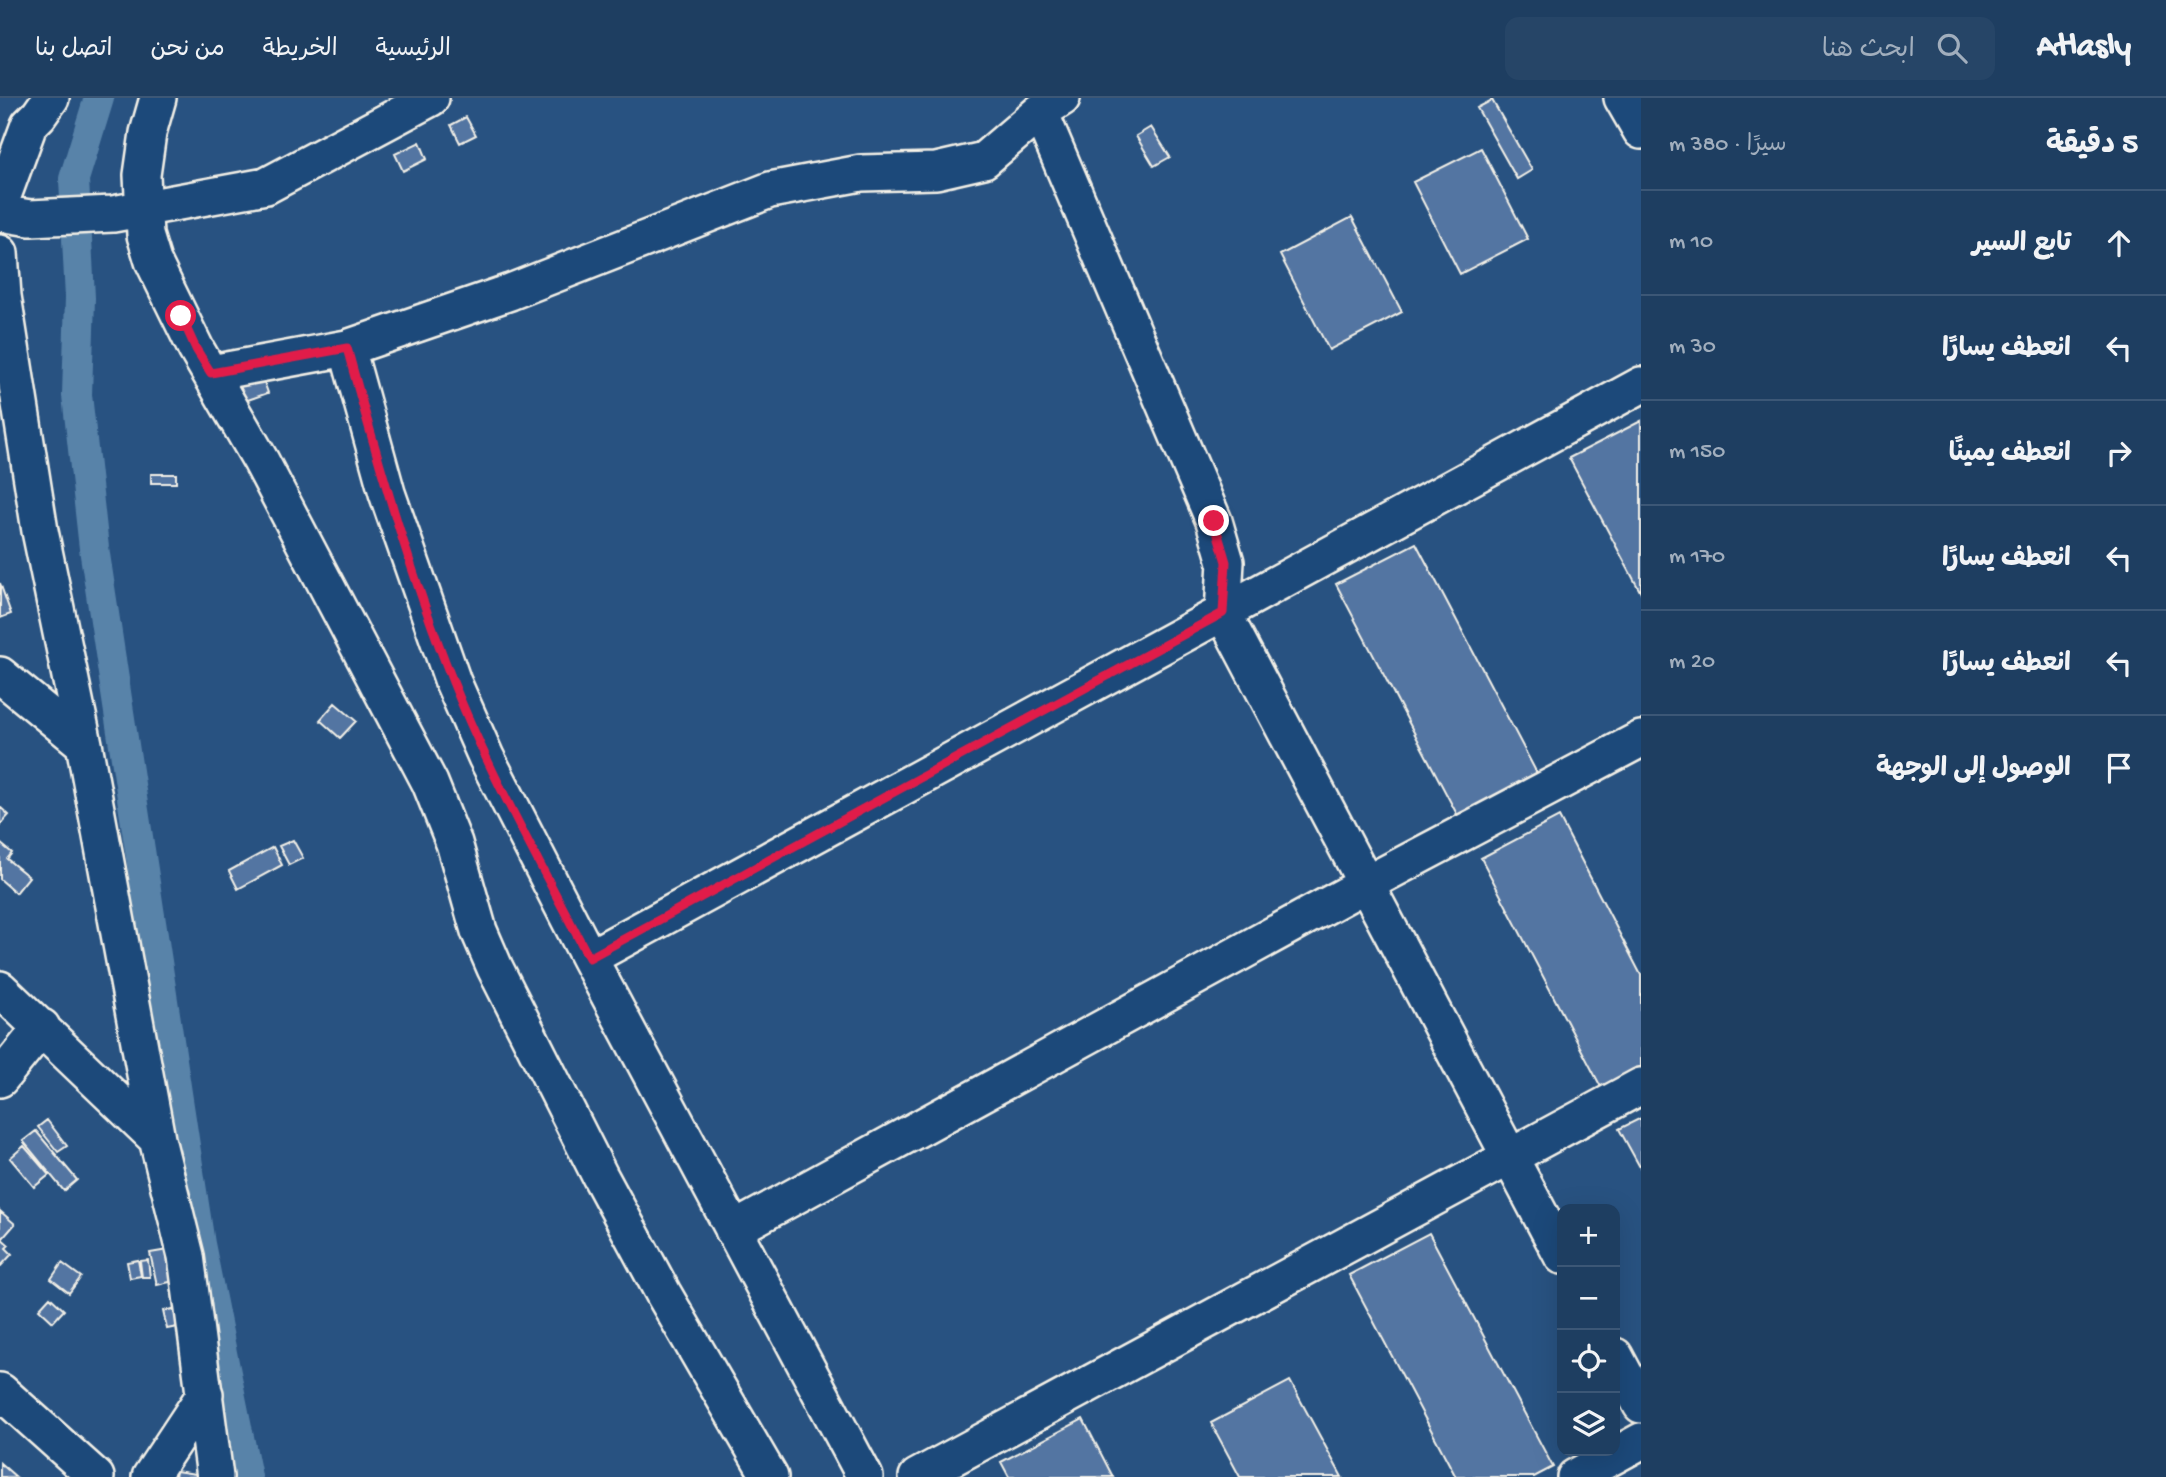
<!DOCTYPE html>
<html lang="ar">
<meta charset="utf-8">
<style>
:root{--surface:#1e3e61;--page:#264567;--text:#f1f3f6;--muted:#a1aebd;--line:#3c5776}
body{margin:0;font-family:"Gochi Hand","Playpen Sans Arabic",sans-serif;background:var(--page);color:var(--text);direction:rtl}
.controls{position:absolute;right:21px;bottom:21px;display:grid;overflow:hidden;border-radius:14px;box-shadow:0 7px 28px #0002}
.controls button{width:63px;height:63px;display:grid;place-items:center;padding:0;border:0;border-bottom:2px solid var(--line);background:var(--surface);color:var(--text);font:35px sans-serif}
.stop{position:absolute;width:21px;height:21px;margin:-16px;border:5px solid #e11d48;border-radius:50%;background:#fff}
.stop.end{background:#e11d48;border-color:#fff;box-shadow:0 2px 7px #0008}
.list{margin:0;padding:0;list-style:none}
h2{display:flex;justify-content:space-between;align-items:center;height:91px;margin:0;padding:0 28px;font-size:30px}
h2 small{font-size:23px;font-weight:400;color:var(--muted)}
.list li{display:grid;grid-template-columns:46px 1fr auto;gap:21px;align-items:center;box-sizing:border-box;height:105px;padding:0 28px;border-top:2px solid var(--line)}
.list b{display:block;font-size:26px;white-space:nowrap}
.list em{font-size:23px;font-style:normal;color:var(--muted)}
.icon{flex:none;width:38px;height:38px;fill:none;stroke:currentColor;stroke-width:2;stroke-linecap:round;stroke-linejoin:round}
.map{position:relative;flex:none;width:1641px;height:1379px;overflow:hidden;direction:ltr}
header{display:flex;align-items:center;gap:42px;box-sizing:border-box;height:98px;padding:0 35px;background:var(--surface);border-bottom:2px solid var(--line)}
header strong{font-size:33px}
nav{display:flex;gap:38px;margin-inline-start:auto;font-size:24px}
.search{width:490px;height:63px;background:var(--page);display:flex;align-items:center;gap:18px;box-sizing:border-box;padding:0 24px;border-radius:14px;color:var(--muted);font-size:26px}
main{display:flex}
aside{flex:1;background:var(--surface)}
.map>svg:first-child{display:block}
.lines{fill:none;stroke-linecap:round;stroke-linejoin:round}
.canal{stroke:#5983a9;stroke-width:30}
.building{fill:#5375a2;stroke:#f4f1e8;stroke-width:2}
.minor-casing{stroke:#f4f1e8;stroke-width:40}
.minor{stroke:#1f4a7a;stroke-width:35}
.route{stroke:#e11d48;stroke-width:9}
</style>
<header>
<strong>Atlasly</strong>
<div class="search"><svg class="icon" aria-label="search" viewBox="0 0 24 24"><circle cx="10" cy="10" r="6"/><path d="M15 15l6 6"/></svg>ابحث هنا</div>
<nav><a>الرئيسية</a><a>الخريطة</a><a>من نحن</a><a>اتصل بنا</a></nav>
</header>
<main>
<aside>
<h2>5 دقيقة<small>سيرًا · 380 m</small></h2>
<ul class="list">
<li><svg class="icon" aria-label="ahead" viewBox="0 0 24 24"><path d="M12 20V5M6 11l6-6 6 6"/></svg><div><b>تابع السير</b></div><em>10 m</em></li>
<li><svg class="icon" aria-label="left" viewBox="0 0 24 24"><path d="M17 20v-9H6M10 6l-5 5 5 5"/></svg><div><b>انعطف يسارًا</b></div><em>30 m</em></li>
<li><svg class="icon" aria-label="right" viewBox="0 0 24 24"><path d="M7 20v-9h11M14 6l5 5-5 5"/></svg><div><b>انعطف يمينًا</b></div><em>150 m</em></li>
<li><svg class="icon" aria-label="left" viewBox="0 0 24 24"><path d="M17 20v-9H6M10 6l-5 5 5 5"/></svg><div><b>انعطف يسارًا</b></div><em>170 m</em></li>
<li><svg class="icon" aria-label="left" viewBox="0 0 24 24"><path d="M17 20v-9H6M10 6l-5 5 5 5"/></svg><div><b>انعطف يسارًا</b></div><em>20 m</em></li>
<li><svg class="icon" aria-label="arrive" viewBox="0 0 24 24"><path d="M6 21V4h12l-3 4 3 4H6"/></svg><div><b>الوصول إلى الوجهة</b></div></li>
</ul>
</aside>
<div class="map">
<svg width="1641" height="1379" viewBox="0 0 1641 1379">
<rect width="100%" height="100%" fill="#285281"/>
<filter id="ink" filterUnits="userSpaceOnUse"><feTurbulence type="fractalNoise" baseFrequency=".0143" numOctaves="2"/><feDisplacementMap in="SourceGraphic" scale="14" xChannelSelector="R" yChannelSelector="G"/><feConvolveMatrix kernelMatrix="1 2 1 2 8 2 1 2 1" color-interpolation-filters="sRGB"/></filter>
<g filter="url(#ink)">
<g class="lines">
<path class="canal" d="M99 0 74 81 80 200 77 297 94 450 200 1146 247 1379"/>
</g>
<path class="building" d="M1492 2 1532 72 1517 81 1477 10Z
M466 19 476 37 460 45 451 27Z
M1151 29 1170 59 1154 68 1136 38Z
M420 44 427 61 403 73 395 56Z
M1481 50 1528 141 1460 176 1413 84Z
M1352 119 1402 214 1329 252 1280 157Z
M262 278 268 295 245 303 239 287Z
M1641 323V495L1569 360Z
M151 376H176V385H151Z
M1416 445 1541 683 1461 724 1336 486Z
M0 485 11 516 0 520Z
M335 605 356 623 340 640 320 622Z
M0 709 9 717 0 727Z
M1559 719 1641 877V971L1602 991 1481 760Z
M293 742 303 760 289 767 279 748Z
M0 745 12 755 7 761 29 779 16 795 0 781Z
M273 749 282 767 238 791 229 773Z
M1641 1020V1071L1619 1031Z
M47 1022 67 1048 58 1054 38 1029Z
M36 1033 77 1082 64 1093 23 1043Z
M24 1048 49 1077 34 1089 10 1060Z
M0 1113 15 1126 3 1140 0 1137Z
M1429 1135 1553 1369 1534 1379H1456L1349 1177Z
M0 1139 9 1147 6 1150 12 1156 0 1169Z
M168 1152 174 1183 157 1187 150 1155Z
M138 1162 141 1178 130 1180 127 1164Z
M148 1162 150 1179H142L140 1163Z
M62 1165 81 1179 69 1195 51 1181Z
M50 1199 64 1212 53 1224 39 1211Z
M183 1209 187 1227 167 1231 163 1213Z
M1290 1283 1342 1379H1240L1211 1325Z
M1083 1321 1113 1379H1009L1001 1364Z
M0 1365 16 1379H0Z
M176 1373 209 1378V1379H175Z"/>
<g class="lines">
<g class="minor-casing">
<path id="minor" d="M158 0 148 35 142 77 145 137 153 163 196 251 261 363 430 685 454 745 479 833 495 870 600 1078 663 1195 770 1379
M1622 0 1641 33
M1040 14 1214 423 1226 464 1223 515 1562 1158
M0 106 29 27 39 17 51 0
M0 115 30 120 113 116 266 88 431 0
M0 155 3 198 40 433 84 646 157 1041 186 1158 215 1379
M347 250 387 395 453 584 486 659 589 860 865 1379
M211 275 347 250 510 194 770 92 861 75 936 73 984 62 1040 14 1062 0
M0 577 84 646
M589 860 1641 287
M0 891 157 1041
M0 981 42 929
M733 1132 1366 786 1641 641
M1615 1258 1641 1307
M0 1293 96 1379
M150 1379 205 1296
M917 1379 1641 988
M1575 1379 1641 1343"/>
</g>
<use href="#minor" class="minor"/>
</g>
</g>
<g class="lines" filter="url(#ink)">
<path class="route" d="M181 218 196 251 211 275 347 250C378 363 410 475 453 584 491 679 542 769 589 860L1223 515 1226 464 1214 423"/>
</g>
</svg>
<div class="controls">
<button>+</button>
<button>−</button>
<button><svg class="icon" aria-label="locate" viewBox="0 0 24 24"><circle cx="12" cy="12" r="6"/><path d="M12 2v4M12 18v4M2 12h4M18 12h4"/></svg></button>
<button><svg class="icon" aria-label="layers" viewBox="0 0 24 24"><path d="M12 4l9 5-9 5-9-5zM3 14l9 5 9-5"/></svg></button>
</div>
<div class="stop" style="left:181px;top:218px"></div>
<div class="stop end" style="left:1214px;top:423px"></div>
</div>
</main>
